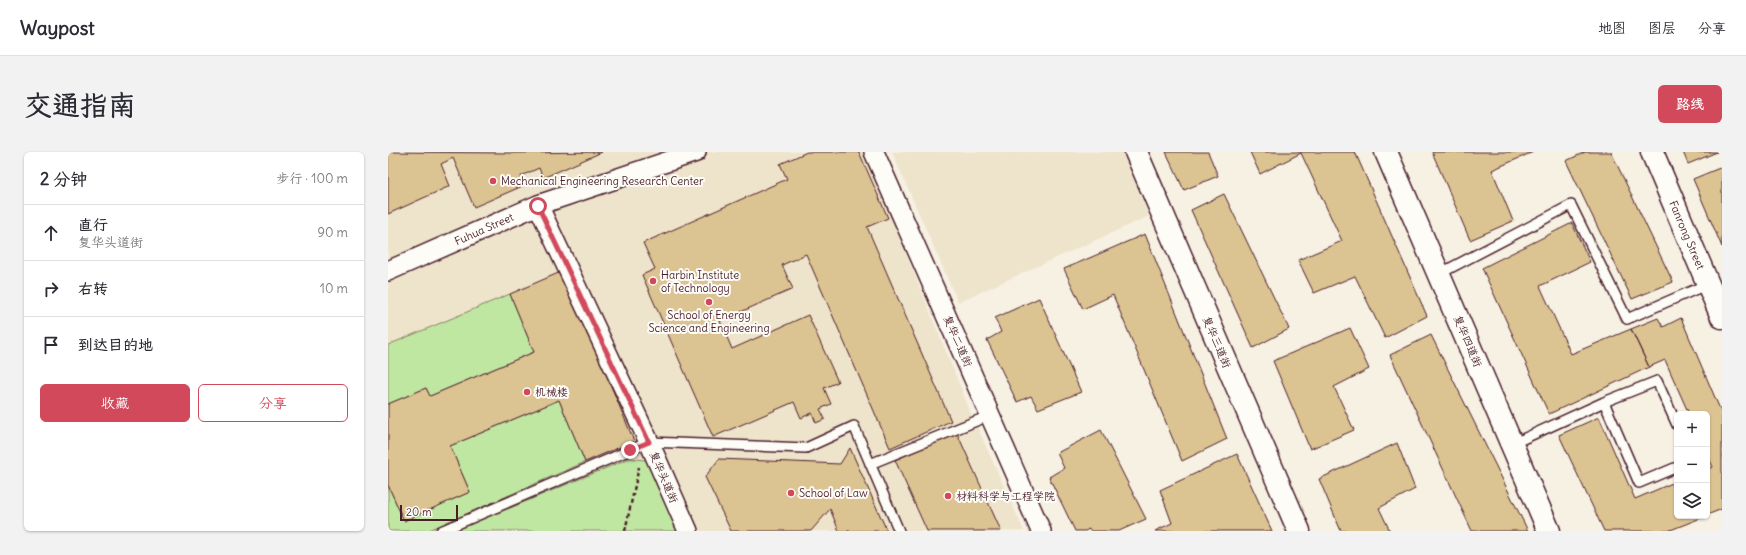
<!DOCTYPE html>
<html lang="zh">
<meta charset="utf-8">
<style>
:root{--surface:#fff;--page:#f2f2f3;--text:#2b2b33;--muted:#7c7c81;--line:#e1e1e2;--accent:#d1495b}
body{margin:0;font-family:Delius,"LXGW WenKai TC",sans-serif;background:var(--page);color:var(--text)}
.controls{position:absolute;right:12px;bottom:12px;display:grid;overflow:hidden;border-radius:6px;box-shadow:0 1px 3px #0004}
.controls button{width:36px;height:36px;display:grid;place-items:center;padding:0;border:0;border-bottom:1px solid var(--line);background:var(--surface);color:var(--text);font:20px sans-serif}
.scale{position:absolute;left:12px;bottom:10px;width:58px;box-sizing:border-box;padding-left:4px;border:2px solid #4a1f2b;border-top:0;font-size:11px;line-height:14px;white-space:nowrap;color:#4a1f2b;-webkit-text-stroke:3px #fdfcf7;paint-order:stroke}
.stop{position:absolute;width:12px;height:12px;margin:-9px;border:3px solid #d1495b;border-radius:50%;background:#fff}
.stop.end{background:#d1495b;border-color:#fff;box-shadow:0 1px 4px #0008}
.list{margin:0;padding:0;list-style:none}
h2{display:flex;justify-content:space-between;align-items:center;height:52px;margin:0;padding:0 16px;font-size:17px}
h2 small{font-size:13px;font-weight:400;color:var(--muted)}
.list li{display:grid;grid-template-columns:26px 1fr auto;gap:12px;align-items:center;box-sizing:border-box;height:56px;padding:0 16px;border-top:1px solid var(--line)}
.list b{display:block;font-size:15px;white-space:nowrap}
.list p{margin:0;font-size:13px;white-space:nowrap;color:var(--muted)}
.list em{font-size:13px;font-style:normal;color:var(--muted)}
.actions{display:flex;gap:8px;padding:12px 16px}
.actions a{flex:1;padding:9px 0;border:1px solid var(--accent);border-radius:6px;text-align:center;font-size:14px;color:var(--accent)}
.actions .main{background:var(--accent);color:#fff}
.icon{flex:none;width:22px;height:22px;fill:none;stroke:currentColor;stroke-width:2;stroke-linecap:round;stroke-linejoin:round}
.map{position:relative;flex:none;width:1334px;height:379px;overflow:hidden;border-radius:6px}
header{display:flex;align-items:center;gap:24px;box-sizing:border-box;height:56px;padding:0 20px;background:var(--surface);border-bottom:1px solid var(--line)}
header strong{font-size:19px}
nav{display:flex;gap:22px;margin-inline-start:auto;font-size:14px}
.intro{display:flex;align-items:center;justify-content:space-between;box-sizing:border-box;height:96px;padding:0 24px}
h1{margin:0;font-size:28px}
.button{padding:10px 18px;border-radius:6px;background:var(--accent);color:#fff;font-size:14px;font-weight:700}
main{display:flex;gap:24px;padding:0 24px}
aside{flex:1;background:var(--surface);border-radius:6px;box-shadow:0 1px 3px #0004}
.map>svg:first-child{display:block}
.built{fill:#eee3cb}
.green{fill:#c0e7a2;stroke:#858366}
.building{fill:#dcc392;stroke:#4a1f2b}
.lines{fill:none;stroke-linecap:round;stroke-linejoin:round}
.lane-casing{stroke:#4a1f2b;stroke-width:12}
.street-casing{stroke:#4a1f2b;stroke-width:22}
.secondary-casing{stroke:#4a1f2b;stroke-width:25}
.path{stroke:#4a1f2b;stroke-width:2.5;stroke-dasharray:4 3;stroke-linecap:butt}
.lane{stroke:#fdfcf7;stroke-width:9}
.street{stroke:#fdfcf7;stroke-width:19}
.secondary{stroke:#fdfcf7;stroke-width:22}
.route{stroke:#d1495b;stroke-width:5}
.poi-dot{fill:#d1495b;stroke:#fdfcf7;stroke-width:1.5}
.labels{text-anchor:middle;stroke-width:4;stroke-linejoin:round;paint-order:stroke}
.poi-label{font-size:11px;fill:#4a1f2b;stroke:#fdfcf7;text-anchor:start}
.street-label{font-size:11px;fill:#4a1f2b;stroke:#fdfcf7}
</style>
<header>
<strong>Waypost</strong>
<nav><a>地图</a><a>图层</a><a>分享</a></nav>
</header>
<div class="intro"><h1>交通指南</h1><a class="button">路线</a></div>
<main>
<aside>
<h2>2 分钟<small>步行 · 100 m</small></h2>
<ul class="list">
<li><svg class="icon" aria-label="ahead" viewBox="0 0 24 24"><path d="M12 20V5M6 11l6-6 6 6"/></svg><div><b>直行</b><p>复华头道街</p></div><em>90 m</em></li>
<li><svg class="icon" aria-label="right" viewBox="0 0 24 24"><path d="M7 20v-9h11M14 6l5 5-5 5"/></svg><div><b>右转</b></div><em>10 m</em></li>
<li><svg class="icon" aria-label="arrive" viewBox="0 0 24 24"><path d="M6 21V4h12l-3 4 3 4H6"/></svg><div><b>到达目的地</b></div></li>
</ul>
<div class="actions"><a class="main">收藏</a><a>分享</a></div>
</aside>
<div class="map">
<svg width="1334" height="379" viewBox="0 0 1334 379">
<rect width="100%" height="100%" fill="#f6f1e3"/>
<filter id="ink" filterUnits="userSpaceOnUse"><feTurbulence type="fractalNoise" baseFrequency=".025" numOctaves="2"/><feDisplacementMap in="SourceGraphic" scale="8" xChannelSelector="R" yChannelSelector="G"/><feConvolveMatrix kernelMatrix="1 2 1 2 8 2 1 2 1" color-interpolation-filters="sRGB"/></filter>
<g filter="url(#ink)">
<path class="built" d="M0 0H477L582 259 636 379H0Z
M504 0H734L761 64 570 150Z"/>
<path class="green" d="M122 142 146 200 42 244 38 236 0 252V193Z
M171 248 197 310 39 379H0V333L16 369 82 340 62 294Z
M242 306 263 309 293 379H67Z"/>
<path class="building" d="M0 0 124 1 214 0 155 26 151 16 133 24 137 33 86 55 65 6 53 12 62 34 0 62Z
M419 0H471L500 66 479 75 563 269 502 296 418 102 394 113 405 137 332 169 344 197 420 163 450 230 436 236 443 252 432 257 437 267 428 271 424 261 413 266 406 250 325 285 254 123 267 117 255 91 399 27 392 12Z
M778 0H820L830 24 796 38Z
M862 0H967L1039 164 997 186 967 124 926 141 910 108 954 89 913 1 872 22Z
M1044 0H1145L1104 18 1125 69 1082 88Z
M1197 0H1223L1285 130 1244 147 1178 9Z
M1295 0H1329L1300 12Z
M1334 15V95L1305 27Z
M836 42 901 177 865 196 803 58Z
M1184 71 1202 110 1152 134 1183 202 1243 177 1261 215 1161 262 1094 116Z
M757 82 839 287 794 309 725 143 695 157 676 117Z
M175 119 246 289 197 310 171 248 62 294 82 340 16 369 0 333V252L38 236 42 244 146 200 122 142Z
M651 146 693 240 650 257 643 244 629 250 599 188 613 180 607 166Z
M1270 166 1275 175 1293 166 1334 262V357L1319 363V317L1325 315 1319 302V262H1301L1277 208 1261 215 1243 177Z
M962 176 981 217 946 235 966 278 922 297 885 209Z
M1043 183 1140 379H1084L1002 203Z
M1211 265 1247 347 1289 329V364H1318L1280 379H1216L1171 283Z
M713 278 758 367 731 379H702L701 377 697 379H687L661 325 676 316 669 301Z
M569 281 613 379H539L507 308Z
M1009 291 1027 337 991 356 1002 379H953L931 327Z
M462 296 499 379H451L442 357 423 379H343L317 325 331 307 452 312Z
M849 302 884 379H767L784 371 772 338Z"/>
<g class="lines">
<g class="lane-casing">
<path id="lane" d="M1051 122 1183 53 1239 167 1320 132
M1216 250 1251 331 1289 315
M1124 292 1216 250 1269 229 1289 273
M482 312 603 263
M53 379 261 290 418 296 466 274 511 379"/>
</g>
<g class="street-casing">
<path id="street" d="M486 0 653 379
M150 53 261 290 300 379
M0 119 150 53 308 0"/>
</g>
<g class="secondary-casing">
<path id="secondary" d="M748 0 911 379
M998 0 1161 379
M1264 0 1334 165"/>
</g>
<path class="path" d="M237 379 251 315"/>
<use href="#lane" class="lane"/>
<use href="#street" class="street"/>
<use href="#secondary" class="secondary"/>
</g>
</g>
<g class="lines" filter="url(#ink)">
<path class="route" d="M150 54 261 290 242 298"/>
</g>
<g class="poi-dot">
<circle cx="105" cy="29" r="4"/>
<circle cx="265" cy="129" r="4"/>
<circle cx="321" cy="150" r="4"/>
<circle cx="139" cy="240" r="4"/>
<circle cx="403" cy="341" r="4"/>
<circle cx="560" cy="344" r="4"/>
</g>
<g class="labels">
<g class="poi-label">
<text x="113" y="33">Mechanical Engineering Research Center</text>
<text x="273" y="127">Harbin Institute<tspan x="273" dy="13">of Technology</tspan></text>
<text x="321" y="167" text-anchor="middle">School of Energy<tspan x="321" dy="13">Science and Engineering</tspan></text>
<text x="147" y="244">机械楼</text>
<text x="411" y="345">School of Law</text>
<text x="568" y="348">材料科学与工程学院</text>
</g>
<g class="street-label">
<text transform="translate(96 77) rotate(-24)" y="4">Fuhua Street</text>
<text transform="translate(1299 83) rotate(67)" y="4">Fanrong Street</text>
<text transform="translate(570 189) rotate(66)" y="4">复华二道街</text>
<text transform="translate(1080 189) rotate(67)" y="4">复华四道街</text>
<text transform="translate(829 190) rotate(67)" y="4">复华三道街</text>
<text transform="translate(276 325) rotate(67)" y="4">复华头道街</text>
</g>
</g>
</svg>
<div class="controls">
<button>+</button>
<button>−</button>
<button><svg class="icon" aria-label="layers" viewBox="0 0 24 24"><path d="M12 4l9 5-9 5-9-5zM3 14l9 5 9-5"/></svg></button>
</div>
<div class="scale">20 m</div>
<div class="stop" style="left:150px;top:54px"></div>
<div class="stop end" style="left:242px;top:298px"></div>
</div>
</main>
